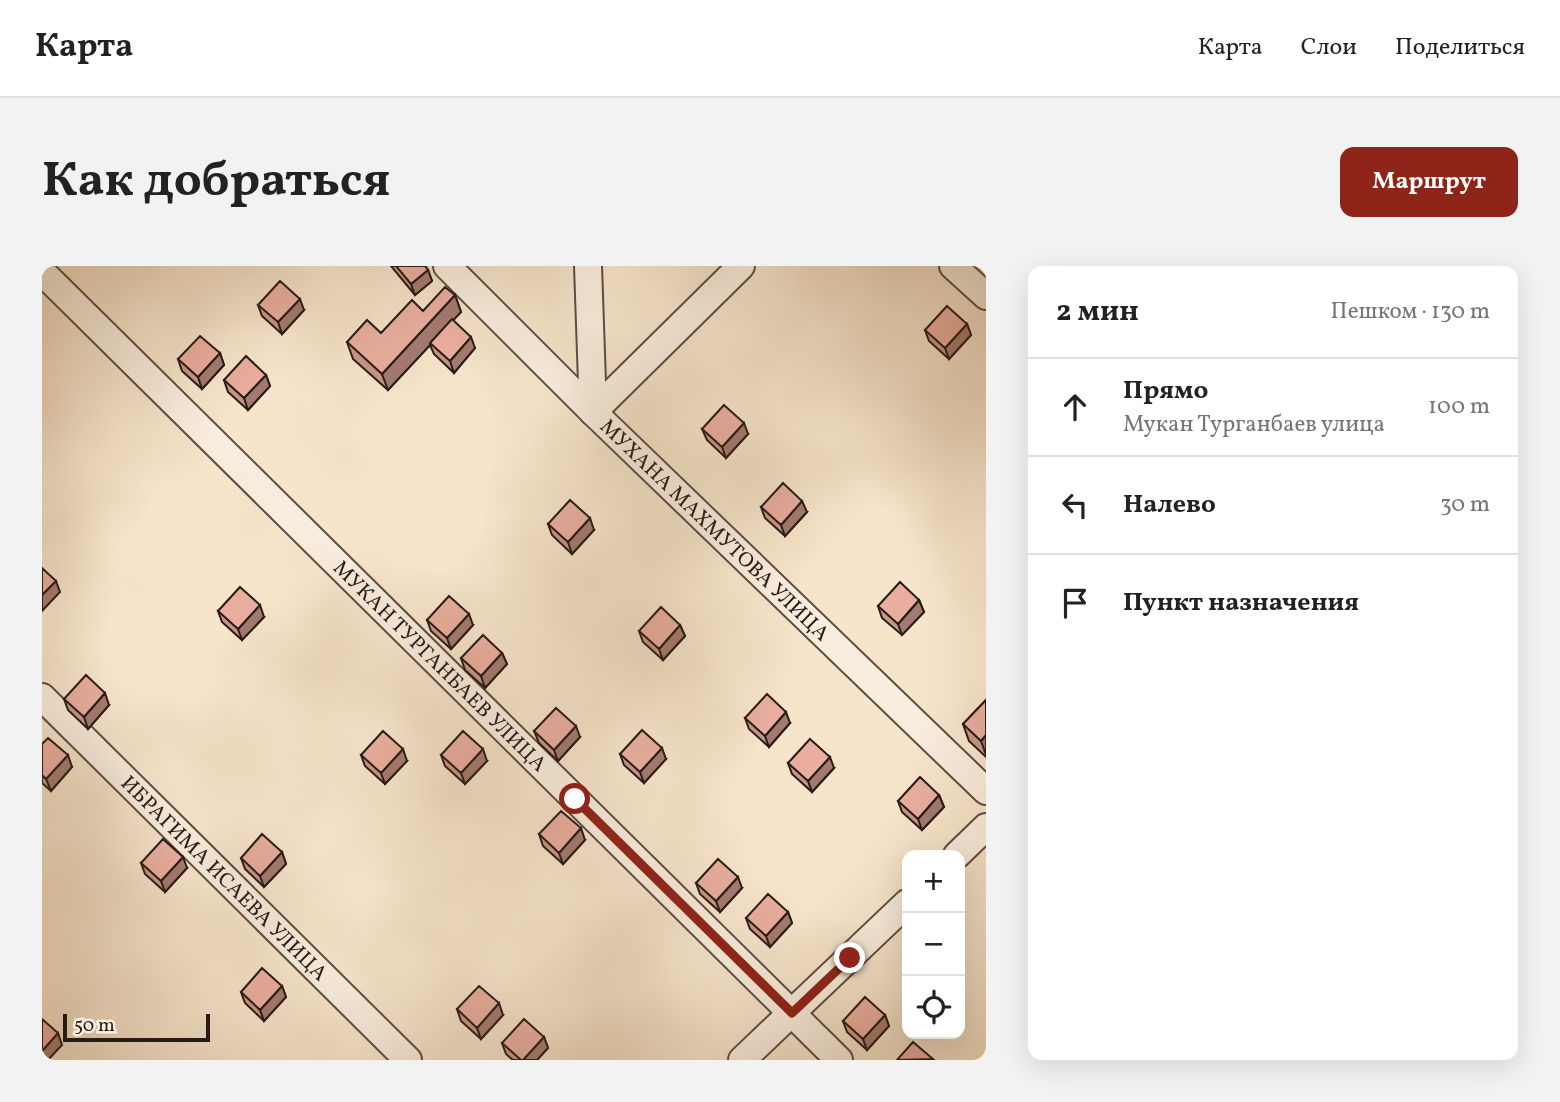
<!DOCTYPE html>
<html lang="ru">
<meta charset="utf-8">
<style>
:root{--surface:#fff;--page:#f2f2f2;--text:#222;--muted:#767676;--line:#e0e0e0;--accent:#8f2418}
body{margin:0;font-family:Vollkorn,serif;background:var(--page);color:var(--text)}
.controls{position:absolute;right:21px;bottom:21px;display:grid;overflow:hidden;border-radius:14px;box-shadow:0 7px 28px #0002}
.controls button{width:63px;height:63px;display:grid;place-items:center;padding:0;border:0;border-bottom:2px solid var(--line);background:var(--surface);color:var(--text);font:35px sans-serif}
.scale{position:absolute;left:21px;bottom:18px;width:147px;box-sizing:border-box;padding-left:7px;border:4px solid #271b16;border-top:0;font-size:19px;line-height:24px;white-space:nowrap;color:#271b16;-webkit-text-stroke:5px #f9eddd;paint-order:stroke}
.stop{position:absolute;width:21px;height:21px;margin:-16px;border:5px solid #8f2418;border-radius:50%;background:#fff}
.stop.end{background:#8f2418;border-color:#fff;box-shadow:0 2px 7px #0008}
.list{margin:0;padding:0;list-style:none}
h2{display:flex;justify-content:space-between;align-items:center;height:91px;margin:0;padding:0 28px;font-size:30px}
h2 small{font-size:23px;font-weight:400;color:var(--muted)}
.list li{display:grid;grid-template-columns:46px 1fr auto;gap:21px;align-items:center;box-sizing:border-box;height:98px;padding:0 28px;border-top:2px solid var(--line)}
.list b{display:block;font-size:26px;white-space:nowrap}
.list p{margin:0;font-size:23px;white-space:nowrap;color:var(--muted)}
.list em{font-size:23px;font-style:normal;color:var(--muted)}
.icon{flex:none;width:38px;height:38px;fill:none;stroke:currentColor;stroke-width:2;stroke-linecap:round;stroke-linejoin:round}
.map{position:relative;flex:none;width:944px;height:794px;overflow:hidden;border-radius:14px}
header{display:flex;align-items:center;gap:42px;box-sizing:border-box;height:98px;padding:0 35px;background:var(--surface);border-bottom:2px solid var(--line)}
header strong{font-size:33px}
nav{display:flex;gap:38px;margin-inline-start:auto;font-size:24px}
.intro{display:flex;align-items:center;justify-content:space-between;box-sizing:border-box;height:168px;padding:0 42px}
h1{margin:0;font-size:49px}
.button{padding:18px 32px;border-radius:14px;background:var(--accent);color:#fff;font-size:24px;font-weight:700}
main{display:flex;gap:42px;padding:0 42px}
aside{flex:1;background:var(--surface);border-radius:14px;box-shadow:0 7px 28px #0002}
.map>svg:first-child{display:block}
.lines{fill:none;stroke-linecap:round;stroke-linejoin:round}
.minor-casing{stroke:#5b4d43;stroke-width:30}
.minor{stroke:#f9eddd;stroke-width:26}
.wall{fill:#c89689;stroke:#271b16;stroke-width:2}
.shaded-wall{fill:#a37a6f;stroke:#271b16;stroke-width:2}
.building{fill:#e9ae9f;stroke:#271b16;stroke-width:2}
.route{stroke:#8f2418;stroke-width:9}
.labels{text-anchor:middle;stroke-width:5;stroke-linejoin:round;paint-order:stroke}
.street-label{font-size:21px;fill:#271b16;stroke:#f9eddd}
</style>
<header>
<strong>Карта</strong>
<nav><a>Карта</a><a>Слои</a><a>Поделиться</a></nav>
</header>
<div class="intro"><h1>Как добраться</h1><a class="button">Маршрут</a></div>
<main>
<div class="map">
<svg width="944" height="794" viewBox="0 0 944 794">
<rect width="100%" height="100%" fill="#f6e4cb"/>
<filter id="stains"><feTurbulence type="fractalNoise" baseFrequency=".00286" numOctaves="4"/><feColorMatrix values="0 0 0 0 .2 0 0 0 0 .09 0 0 0 0 .02 0 0 0 .5 -.17"/></filter>
<radialGradient id="worn" r=".72"><stop offset=".6" stop-color="#630" stop-opacity="0"/><stop offset="1" stop-color="#630" stop-opacity=".3"/></radialGradient>
<g class="lines">
<g class="minor-casing">
<g id="minor">
<path id="s1" d="M405 0 551 146 944 525"/>
<path d="M546 0 551 146"/>
<path d="M911 0 944 30"/>
<path id="s2" d="M0 6 797 794"/>
<path d="M551 146 699 0"/>
<path id="s3" d="M0 431 366 794"/>
<path d="M915 589 944 561"/>
<path d="M700 794 865 637"/>
</g>
</g>
<use href="#minor" class="minor"/>
</g>
<path class="wall" d="M349 0H383L386 4 390 15 373 29Z
M413 29 419 46 411 54 433 82 412 107 392 88 388 79 346 124 311 93 305 76 339 67Z
M216 39 262 44 240 68 220 50Z
M925 58 929 69 907 93 887 75 883 64Z
M178 87 182 99 160 123 140 105 136 93Z
M224 109 228 120 206 144 186 126 182 114Z
M660 163 706 168 684 192 665 174Z
M719 241 765 246 743 270 723 252Z
M506 258 552 264 530 288 510 269Z
M877 334 882 346 860 369 840 352 836 340Z
M176 345 222 351 200 374 180 356Z
M385 354 431 359 409 383 389 365Z
M638 359 643 370 621 394 601 376 597 365Z
M460 387 465 398 443 422 423 404 419 392Z
M22 433 67 439 46 463 26 444Z
M944 434V491L927 475 921 458Z
M703 452 748 457 727 481 707 463Z
M492 465 538 471 516 495 497 477Z
M0 478 30 501 9 525 0 517Z
M578 488 624 493 602 517 582 499Z
M319 489 365 495 343 518 323 500Z
M399 489 445 495 423 518 403 500Z
M746 497 792 502 770 526 750 508Z
M897 529 902 541 880 564 860 546 856 535Z
M497 568 543 574 521 598 501 580Z
M240 586 244 598 222 621 203 603 199 592Z
M99 597 145 602 123 626 103 608Z
M654 617 700 622 678 646 658 628Z
M746 646 750 657 728 681 708 663 704 652Z
M240 720 244 731 222 755 203 737 199 726Z
M415 743 461 749 439 773 419 755Z
M843 749 847 760 825 784 805 766 801 755Z
M502 771 506 782 495 794H471L464 788 460 777Z"/>
<path class="shaded-wall" d="M386 4 390 15 373 29 369 18Z
M413 29 419 46 346 124 340 108Z
M258 33 262 44 240 68 236 56Z
M925 58 929 69 907 93 903 82Z
M429 71 433 82 412 107 408 95Z
M178 87 182 99 160 123 156 111Z
M224 109 228 120 206 144 202 132Z
M702 157 706 168 684 192 680 181Z
M760 235 765 246 743 270 739 259Z
M548 252 552 264 530 288 526 276Z
M14 315 18 326 0 345V329Z
M877 334 882 346 860 369 856 358Z
M218 339 222 351 200 374 196 363Z
M427 348 431 359 409 383 405 372Z
M638 359 643 370 621 394 617 383Z
M460 387 465 398 443 422 439 410Z
M63 427 67 439 46 463 42 451Z
M744 446 748 457 727 481 723 470Z
M534 460 538 471 516 495 512 484Z
M944 469V489L939 475Z
M620 482 624 493 602 517 598 506Z
M361 483 365 495 343 518 339 507Z
M441 483 445 495 423 518 419 507Z
M26 489 30 501 9 525 4 513Z
M788 491 792 502 770 526 766 515Z
M897 529 902 541 880 564 876 553Z
M539 562 543 574 521 598 517 587Z
M240 586 244 598 222 621 218 610Z
M141 591 145 602 123 626 119 615Z
M696 611 700 622 678 646 674 635Z
M746 646 750 657 728 681 724 670Z
M240 720 244 731 222 755 218 744Z
M457 737 461 749 439 773 435 762Z
M843 749 847 760 825 784 821 773Z
M16 767 20 779 6 794H0V785Z
M502 771 506 782 495 794H481Z"/>
<path class="building" d="M354 0H383L386 4 369 18Z
M238 15 258 33 236 56 216 39Z
M403 21 413 29 340 108 305 76 325 54 339 67 370 34 381 45Z
M905 40 925 58 903 82 883 64Z
M410 53 429 71 408 95 388 77Z
M158 70 178 87 156 111 136 93Z
M204 90 224 109 202 132 182 114Z
M682 139 702 157 680 181 660 163Z
M741 217 760 235 739 259 719 241Z
M528 234 548 252 526 276 506 258Z
M0 302 14 315 0 329Z
M858 316 877 334 856 358 836 340Z
M198 321 218 339 196 363 176 345Z
M407 330 427 348 405 372 385 354Z
M619 341 638 359 617 383 597 365Z
M441 369 460 387 439 410 419 392Z
M44 409 63 427 42 451 22 433Z
M725 428 744 446 723 470 703 452Z
M944 434V469L939 475 921 458Z
M514 442 534 460 512 484 492 465Z
M600 464 620 482 598 506 578 488Z
M341 465 361 483 339 507 319 489Z
M421 465 441 483 419 507 399 489Z
M6 472 26 489 4 513 0 509V478Z
M768 473 788 491 766 515 746 497Z
M878 511 897 529 876 553 856 535Z
M519 545 539 562 517 587 497 568Z
M220 568 240 586 218 610 199 592Z
M121 573 141 591 119 615 99 597Z
M676 593 696 611 674 635 654 617Z
M726 628 746 646 724 670 704 652Z
M220 702 240 720 218 744 199 726Z
M437 720 457 737 435 762 415 743Z
M823 731 843 749 821 773 801 755Z
M0 753 16 767 0 785Z
M482 753 502 771 481 794H479L460 777Z
M871 776 891 793 855 794Z"/>
<g class="lines">
<path class="route" d="M533 533 750 747 808 692"/>
</g>
<g class="labels">
<g class="street-label">
<text dy="7" stroke="none"><textPath href="#s1" startOffset="376">МУХАНА МАХМУТОВА УЛИЦА</textPath></text>
<text dy="7" stroke="none"><textPath href="#s2" startOffset="560">МУКАН ТУРГАНБАЕВ УЛИЦА</textPath></text>
<text dy="7" stroke="none"><textPath href="#s3" startOffset="257">ИБРАГИМА ИСАЕВА УЛИЦА</textPath></text>
</g>
</g>
<rect width="100%" height="100%" filter="url(#stains)"/>
<rect width="100%" height="100%" fill="url(#worn)"/>
</svg>
<div class="controls">
<button>+</button>
<button>−</button>
<button><svg class="icon" aria-label="locate" viewBox="0 0 24 24"><circle cx="12" cy="12" r="6"/><path d="M12 2v4M12 18v4M2 12h4M18 12h4"/></svg></button>
</div>
<div class="scale">50 m</div>
<div class="stop" style="left:533px;top:533px"></div>
<div class="stop end" style="left:808px;top:692px"></div>
</div>
<aside>
<h2>2 мин<small>Пешком · 130 m</small></h2>
<ul class="list">
<li><svg class="icon" aria-label="ahead" viewBox="0 0 24 24"><path d="M12 20V5M6 11l6-6 6 6"/></svg><div><b>Прямо</b><p>Мукан Турганбаев улица</p></div><em>100 m</em></li>
<li><svg class="icon" aria-label="left" viewBox="0 0 24 24"><path d="M17 20v-9H6M10 6l-5 5 5 5"/></svg><div><b>Налево</b></div><em>30 m</em></li>
<li><svg class="icon" aria-label="arrive" viewBox="0 0 24 24"><path d="M6 21V4h12l-3 4 3 4H6"/></svg><div><b>Пункт назначения</b></div></li>
</ul>
</aside>
</main>
